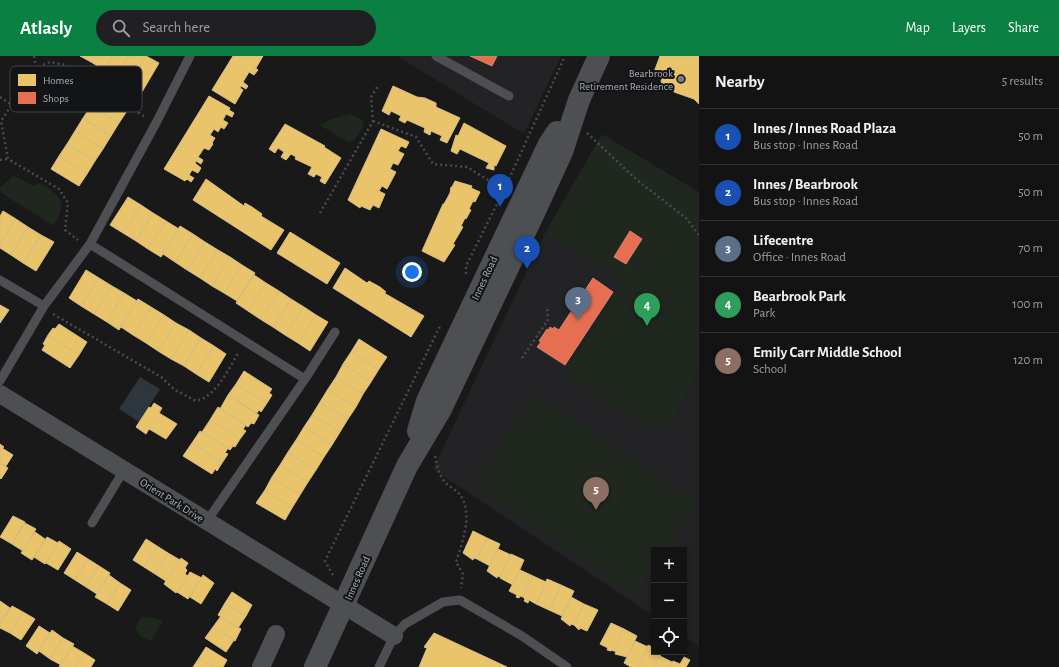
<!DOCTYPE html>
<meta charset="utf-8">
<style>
:root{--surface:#131314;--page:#202022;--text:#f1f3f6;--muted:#9d9ea0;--line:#323234;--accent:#0b8043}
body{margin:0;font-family:"Alegreya Sans",sans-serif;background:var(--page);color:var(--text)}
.controls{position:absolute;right:12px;bottom:12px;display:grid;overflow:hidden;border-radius:0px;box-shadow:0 2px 6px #0003}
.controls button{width:36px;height:36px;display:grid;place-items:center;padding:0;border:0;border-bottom:1px solid var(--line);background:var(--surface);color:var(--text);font:20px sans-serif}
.you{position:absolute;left:412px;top:216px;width:14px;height:14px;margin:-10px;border:3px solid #fff;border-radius:50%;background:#1a73e8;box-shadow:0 0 0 6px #1a73e833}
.badge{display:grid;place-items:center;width:26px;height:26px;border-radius:50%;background:var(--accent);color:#fff;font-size:13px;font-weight:700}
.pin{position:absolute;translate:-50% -33px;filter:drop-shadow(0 1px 2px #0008)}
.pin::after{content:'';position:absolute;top:21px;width:14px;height:12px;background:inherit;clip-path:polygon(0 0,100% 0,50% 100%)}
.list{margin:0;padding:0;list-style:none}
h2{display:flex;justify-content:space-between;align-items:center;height:52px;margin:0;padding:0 16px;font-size:17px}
h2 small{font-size:13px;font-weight:400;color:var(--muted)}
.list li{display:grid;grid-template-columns:26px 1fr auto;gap:12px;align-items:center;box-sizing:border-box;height:56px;padding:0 16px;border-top:1px solid var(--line)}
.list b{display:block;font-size:15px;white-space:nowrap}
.list p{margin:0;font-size:13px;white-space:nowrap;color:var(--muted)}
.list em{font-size:13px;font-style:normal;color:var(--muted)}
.icon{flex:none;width:22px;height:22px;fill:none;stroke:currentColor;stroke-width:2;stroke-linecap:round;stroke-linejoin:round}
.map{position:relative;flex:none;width:699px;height:611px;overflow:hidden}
header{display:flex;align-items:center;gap:24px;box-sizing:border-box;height:56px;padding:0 20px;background:var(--accent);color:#fff}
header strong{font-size:19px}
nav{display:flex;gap:22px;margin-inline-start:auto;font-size:14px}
.search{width:280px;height:36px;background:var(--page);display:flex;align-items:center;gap:10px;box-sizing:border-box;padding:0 14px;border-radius:22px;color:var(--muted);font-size:15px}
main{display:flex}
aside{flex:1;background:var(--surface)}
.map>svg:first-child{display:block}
.built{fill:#232326}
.green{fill:#1f271f}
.water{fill:#2c363c}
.homes{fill:#e9c46a;stroke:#d6be82}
.shops{fill:#e76f51;stroke:#d58370}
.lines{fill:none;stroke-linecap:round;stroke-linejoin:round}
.path{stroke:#494b4d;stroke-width:2.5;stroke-dasharray:2 3;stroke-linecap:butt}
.service{stroke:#4d4f53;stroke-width:9}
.minor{stroke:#4d4f53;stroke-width:18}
.tertiary{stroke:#4d4f53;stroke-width:22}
.poi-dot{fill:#787c82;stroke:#131416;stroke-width:1.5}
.labels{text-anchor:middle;stroke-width:4;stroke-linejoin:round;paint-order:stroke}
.poi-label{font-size:11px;fill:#abb1ba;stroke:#131416;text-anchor:end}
.street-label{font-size:11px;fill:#abb1ba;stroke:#131416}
.key{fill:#131416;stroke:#414347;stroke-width:1}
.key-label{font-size:11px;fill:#abb1ba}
</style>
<header>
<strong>Atlasly</strong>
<div class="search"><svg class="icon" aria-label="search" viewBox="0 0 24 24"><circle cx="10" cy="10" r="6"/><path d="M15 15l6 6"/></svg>Search here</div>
<nav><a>Map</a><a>Layers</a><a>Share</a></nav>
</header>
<main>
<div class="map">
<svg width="699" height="611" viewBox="0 0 699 611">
<rect width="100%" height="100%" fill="#19191a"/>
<path class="built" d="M397 0H561L524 78Z
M545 177 623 226 565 318 673 365 699 314V590L684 580V494H654V560L433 413Z"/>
<path class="green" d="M351 58 362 64 364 69 355 83 349 87 320 69 331 63Z
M602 78 699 136V314L673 365 661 374 653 375 644 371 564 318 623 226 545 177Z
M14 119 33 130 41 127C63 142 67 145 54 170L0 136V132Z
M536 337 698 448 666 494H654V511L634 540 473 429Z
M141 561 155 562 163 565 151 585 140 580 135 572Z"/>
<path class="water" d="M140 321 160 333 139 366 119 353Z"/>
<path class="homes" d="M80 0H95L91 6Z
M95 0H112L104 14 91 6Z
M112 0H129L116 21 104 14Z
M129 0H146L129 29 116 21Z
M146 0 159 7 142 36 129 29Z
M233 0H263L256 12 253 10 258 14 254 19 249 16 243 26 248 30 246 33 241 30 240 32 243 34 235 48 212 34Z
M660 0H699V48L694 43 674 36 673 33 662 28 661 25 663 21 654 16Z
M393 30 417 41 425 42 436 47V51L460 62 447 87 440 84 442 80 431 75 430 79 424 76 425 72 407 64 405 67 399 64 401 60 391 55 389 59 382 55Z
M99 37 127 55 119 67 91 50Z
M209 40 230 52 229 54 234 57 232 61 226 58 223 64 228 67 224 73 221 71 218 76 214 73 210 79 215 82 212 87 213 88 209 94 204 92 198 101 203 104 201 108 196 105 195 107 201 112 198 117 192 114 189 119 194 122 191 126 187 123 185 125 164 113Z
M91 50 119 67 111 80 83 62Z
M83 62 111 80 103 93 75 75Z
M464 67 506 90 496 110 494 109V114L486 112 489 107 460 93 457 98 451 95 456 79 458 80Z
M285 68 325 90 324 91 341 102 325 128 320 125 322 121 316 118 314 121 308 118 312 111 295 103 296 101 291 98 286 104 281 101 284 96 278 92 275 97 269 93Z
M381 73 409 86 406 92 401 90 398 95 404 98 398 109 393 107 390 113 396 116 387 133 382 130 379 135 385 138 379 152 373 149 370 154 361 150 360 152 348 144Z
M75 75 103 93 95 105 67 88Z
M67 88 95 105 87 118 59 100Z
M59 100 87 118 79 130 51 113Z
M206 123 244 150 245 147 252 151 262 158 261 160 284 174 271 194 193 144Z
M455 125 472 130 471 132 480 136 475 146 473 145 469 153 471 154 466 163 465 162 461 170 463 171 453 188 455 189 444 206 422 195 443 148H444L450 137 451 131H452Z
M128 141 141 149 123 177 110 169Z
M141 149 153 157 136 185 123 177Z
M3 155 16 163 0 188V160Z
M153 157 166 165 148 193 136 185Z
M16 163 28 171 11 199 0 192V188Z
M166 165 179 173 161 201 148 193Z
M180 170 193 178 175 206 163 198Z
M28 171 41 179 23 207 11 199Z
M290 176 340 207 327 228 277 197Z
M193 178 205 186 187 214 175 206Z
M41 179 54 186 36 215 23 207Z
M205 186 218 194 200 222 187 214Z
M218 194 230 201 212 230 200 222Z
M230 201 242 209 224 237 212 230Z
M242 209 255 217 237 245 224 237Z
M345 212 367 227 369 225 380 231 386 236 384 237 424 260 411 281 333 232Z
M86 214 99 222 81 250 69 242Z
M254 219 266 227 248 255 236 247Z
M99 222 112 230 94 258 81 250Z
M266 227 279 235 260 263 248 255Z
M112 230 124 237 107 266 94 258Z
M279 235 291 243 273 271 260 263Z
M124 237 137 245 119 274 107 266Z
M138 243 151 251 133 279 121 271Z
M291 243 304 251 285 279 273 271Z
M0 249 9 254 0 267Z
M151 251 164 259 146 287 133 279Z
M304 251 316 259 298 287 285 279Z
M164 259 176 267 158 295 146 287Z
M316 259 328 266 310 295 298 287Z
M176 267 189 274 171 303 158 295Z
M59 268 87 286 79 299 48 279 53 272 55 273Z
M189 274 201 282 184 310 171 303Z
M48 279 79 299 70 312 42 294 45 289 43 288Z
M201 282 214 290 196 318 184 310Z
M359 283 387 301 379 313 351 296Z
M214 290 226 298 209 326 196 318Z
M351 296 379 313 371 326 343 308Z
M343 308 371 326 363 338 336 321Z
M244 315 272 333 269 337 272 339 267 347 236 328Z
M336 321 363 338 356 351 328 333Z
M236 328 267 347 261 356 259 354 257 357 228 339Z
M328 333 356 351 348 363 320 346Z
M228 339 259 359 254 368 251 367 248 371 220 353Z
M320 346 348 363 340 376 312 359Z
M154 347 162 352 159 357 177 368 166 383 149 373 146 378 136 371 149 351 151 352Z
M218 351 246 369 243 373 246 375 240 383 210 364Z
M312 359 340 376 332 389 304 371Z
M210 364 240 383 235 391 233 390 230 394 202 376Z
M304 371 332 389 324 401 296 384Z
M200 375 228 392 225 397 228 398 222 407 192 387Z
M296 384 324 401 316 414 288 396Z
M192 387 222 407 217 415 215 413 212 418 183 400Z
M0 388 4 391 2 392 13 399 6 410 0 407Z
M288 396 316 414 308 426 280 409Z
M0 407 8 412 1 423 0 422Z
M280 409 308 426 300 439 272 421Z
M272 421 300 439 292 452 265 434Z
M265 434 292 452 285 464 256 447Z
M13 460 25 466 12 488 0 481Z
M25 467 36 473 23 495 12 488Z
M473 475 487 482 477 503 474 502 473 504 463 497Z
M35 476 45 483 32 504 21 497Z
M47 481 58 487 45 508 34 501Z
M487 482 500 488 490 510 477 503Z
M146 483 157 490 144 511 133 504Z
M59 485 71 493 58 514 46 507Z
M157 490 168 497 155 518 144 511Z
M498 493 511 499 500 521 498 520 497 522 487 515Z
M77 496 88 503 75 524 64 517Z
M168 497 180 504 166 525 155 518Z
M511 498 524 504 513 529 500 522Z
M181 502 188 507 185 512 187 514 185 518 188 520 176 537 164 528Z
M88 503 99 510 86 531 75 524Z
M99 510 110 517 97 538 86 531Z
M520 514 533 520 523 541 520 540 519 542 516 541 517 539 509 535Z
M190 516 202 522 188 543 177 536Z
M109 519 120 527 107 548 95 541Z
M203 519 214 527 201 548 190 541Z
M533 520 546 526 536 548 529 544 528 547 524 545 525 543 523 541Z
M547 523 561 529 549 554 536 548Z
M120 527 131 534 118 555 107 548Z
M561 529 574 535 562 560 549 554Z
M232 536 252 549 246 560 225 547Z
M571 541 584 548 574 569 571 568 570 570 561 563Z
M0 545 10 552 0 568Z
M225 547 246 560 238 572 218 559Z
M584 548 598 554 587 575 580 572 579 574 574 569Z
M12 550 23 556 10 577 0 572V568Z
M23 556 35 563 21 584 10 577Z
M221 560 241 573 235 585 213 571Z
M611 567 624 573 614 595 611 594V595L607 594 608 592 600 588Z
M39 570 50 577 37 598 26 590Z
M213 571 234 584 226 596 205 582Z
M624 573 637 580 627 601 615 598 616 596 614 595Z
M52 574 63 582 50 603 39 595Z
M434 577 507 611H419L427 592 424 591Z
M63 582 74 588 61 609 50 603Z
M635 585 648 591 638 611H631L624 607Z
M648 589 654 592V596H661L660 600 654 611H638Z
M72 590 84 597 75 611H59Z
M206 591 227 604 223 611H213L199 602Z
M84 597 95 604 91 611H75Z
M660 600 672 606 670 611H654Z
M684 601 690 604 686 611H670L673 605 680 608Z
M199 602 213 611H193Z"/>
<path class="shops" d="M470 0H497L492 10Z
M630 175 642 183 626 208 614 201Z
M593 222 613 236 565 309 537 291 541 286 539 285 547 273 549 274 550 271 553 273 554 271 559 274Z"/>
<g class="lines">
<path class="path" d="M34 0 36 12 50 6 66 9 145 61
M36 12 1 65 8 103 59 133 68 147 65 174 78 184
M0 41 12 49
M373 65 416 81 433 108 467 111 504 134
M587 77 637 124 686 162 699 179
M0 104 8 103
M320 157 373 65 371 41 378 30
M466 218V210L504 134 565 0
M53 258 161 321 175 334 196 345C217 340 228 313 239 296
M522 302 548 264 547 251
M435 400C437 410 439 421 447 428 451 432 458 435 461 440 473 459 462 487 456 506L463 518 461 532
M333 519 325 505 441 268"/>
<path class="service" d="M436 0 509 40
M90 188 305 323
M0 224 44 250
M0 325 44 250 90 188 156 67 190 0
M207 465 305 323 335 276
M92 467 124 414
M379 611 394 580 405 568 443 546 460 544 522 580 567 611"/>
<path class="minor" d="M0 338 394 580
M261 611 276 578"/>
<path class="tertiary" d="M418 375 427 345 549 88 557 76
M315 611 407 410 441 353 534 157 562 96 579 44 599 0"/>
</g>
<circle class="poi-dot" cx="681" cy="23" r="4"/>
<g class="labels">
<g class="poi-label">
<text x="673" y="21">Bearbrook<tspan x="673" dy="13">Retirement Residence</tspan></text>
</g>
<g class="street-label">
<text transform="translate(484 222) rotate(-65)" y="4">Innes Road</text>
<text transform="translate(172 444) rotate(32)" y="4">Orient Park Drive</text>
<text transform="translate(357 522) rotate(-66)" y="4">Innes Road</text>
</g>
</g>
<rect x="10" y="10" width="132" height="46" rx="6" class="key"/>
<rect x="18" y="18" width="18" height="12" fill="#e9c46a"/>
<rect x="18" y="36" width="18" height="12" fill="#e76f51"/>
<g class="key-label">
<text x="43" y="28">Homes</text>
<text x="43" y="46">Shops</text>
</g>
</svg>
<div class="controls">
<button>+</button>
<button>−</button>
<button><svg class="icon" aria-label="locate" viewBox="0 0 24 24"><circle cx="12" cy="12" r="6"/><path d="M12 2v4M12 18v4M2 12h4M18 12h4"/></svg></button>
</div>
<div class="you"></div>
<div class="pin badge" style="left:500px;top:151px;background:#1a4fb4">1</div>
<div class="pin badge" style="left:527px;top:213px;background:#1a4fb4">2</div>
<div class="pin badge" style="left:578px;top:264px;background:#5c6f8a">3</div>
<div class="pin badge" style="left:647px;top:270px;background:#2e9e5b">4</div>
<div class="pin badge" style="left:596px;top:454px;background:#8d6e63">5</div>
</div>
<aside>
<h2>Nearby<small>5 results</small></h2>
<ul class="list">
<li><span class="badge" style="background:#1a4fb4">1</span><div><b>Innes / Innes Road Plaza</b><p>Bus stop · Innes Road</p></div><em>50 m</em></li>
<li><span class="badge" style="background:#1a4fb4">2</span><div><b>Innes / Bearbrook</b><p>Bus stop · Innes Road</p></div><em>50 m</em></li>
<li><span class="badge" style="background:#5c6f8a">3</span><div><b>Lifecentre</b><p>Office · Innes Road</p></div><em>70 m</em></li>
<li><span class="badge" style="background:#2e9e5b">4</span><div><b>Bearbrook Park</b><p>Park</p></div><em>100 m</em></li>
<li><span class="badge" style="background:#8d6e63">5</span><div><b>Emily Carr Middle School</b><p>School</p></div><em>120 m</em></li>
</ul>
</aside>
</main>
